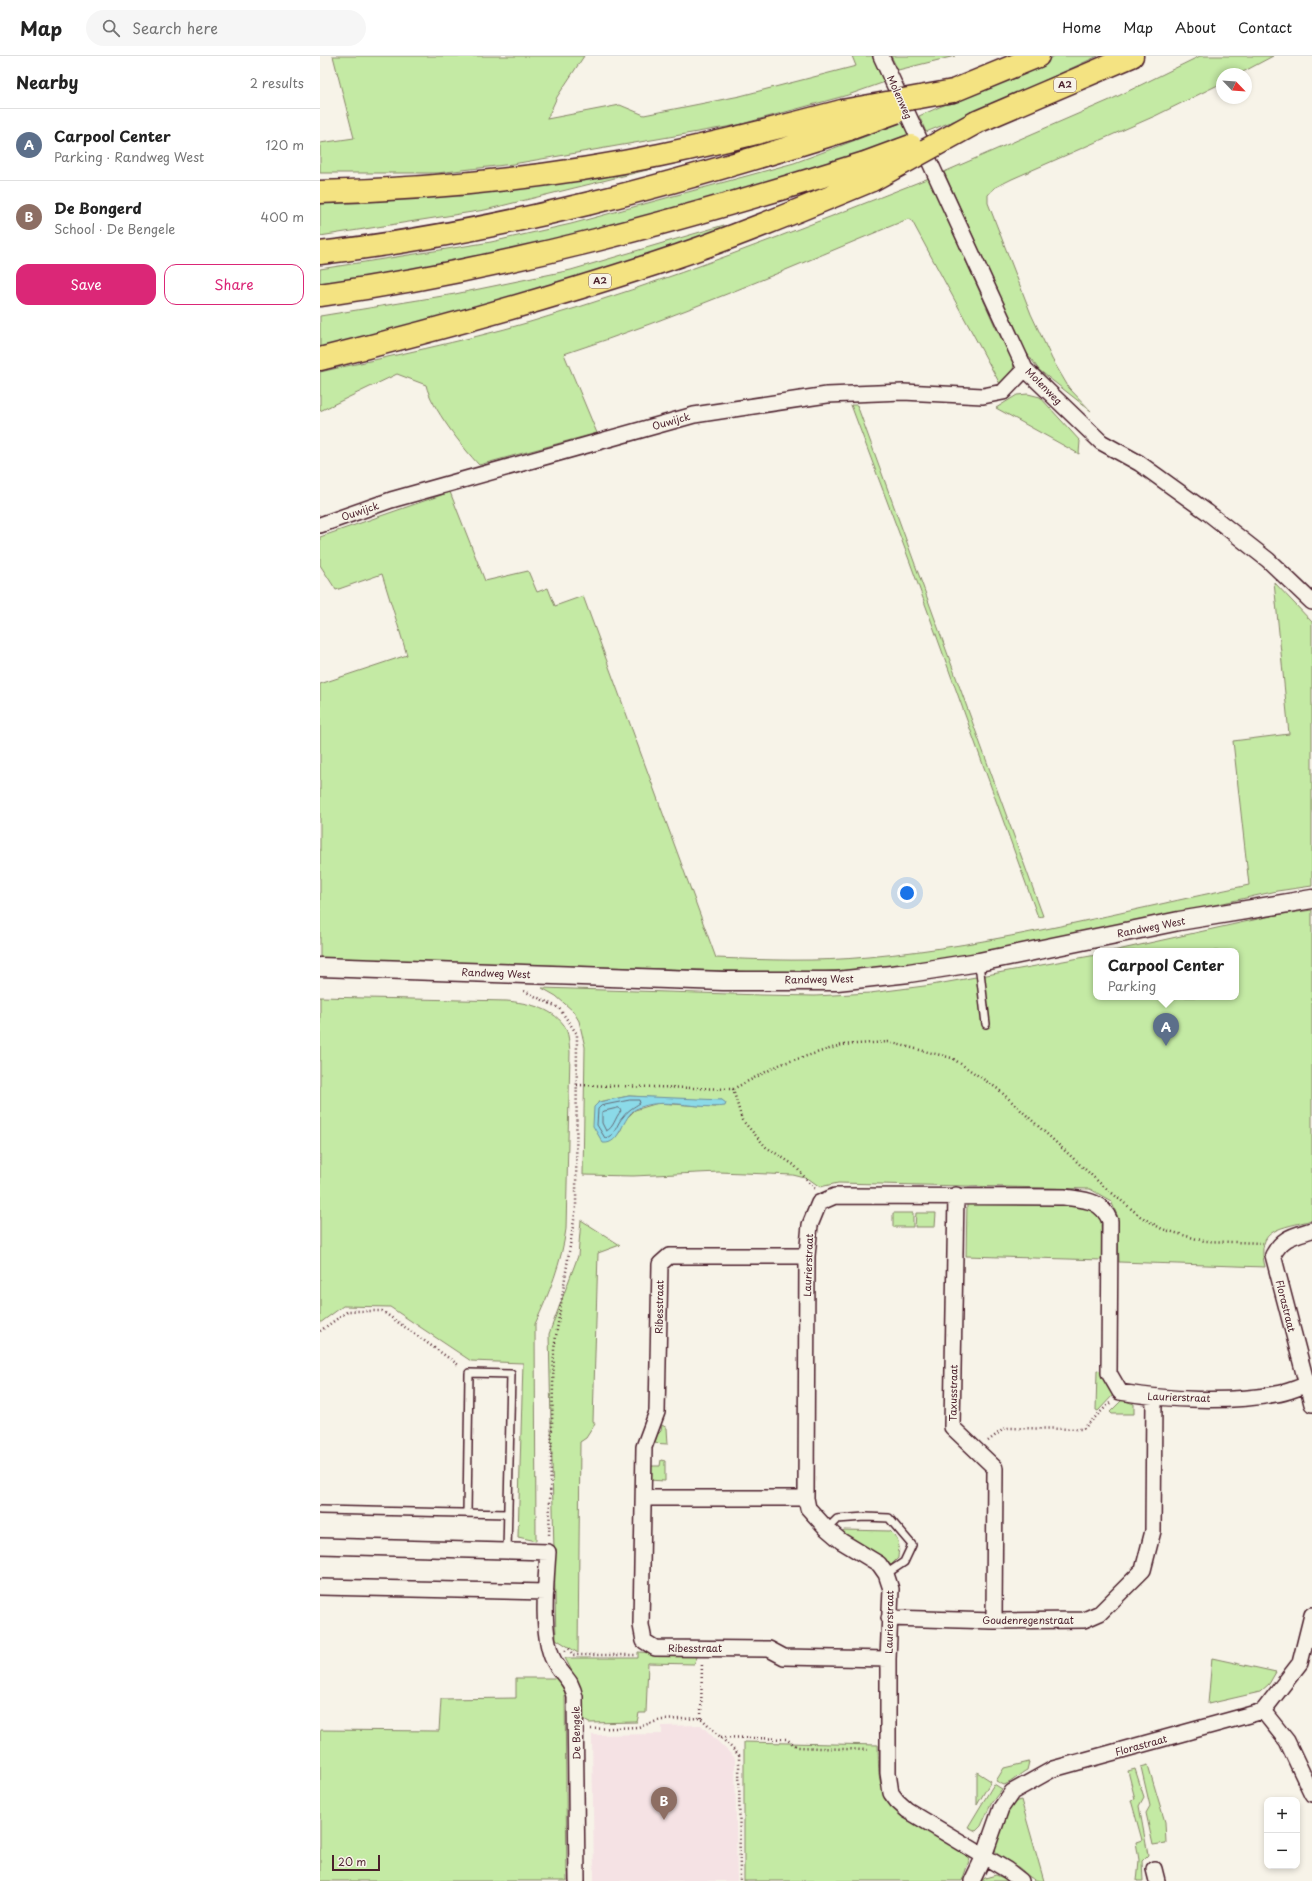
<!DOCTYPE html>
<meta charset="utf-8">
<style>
:root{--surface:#fff;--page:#f6f6f6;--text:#222;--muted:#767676;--line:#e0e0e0;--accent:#db2777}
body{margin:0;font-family:"Playpen Sans",sans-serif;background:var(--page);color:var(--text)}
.controls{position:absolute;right:12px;bottom:12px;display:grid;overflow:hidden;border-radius:8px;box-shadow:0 2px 6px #0003}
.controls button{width:36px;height:36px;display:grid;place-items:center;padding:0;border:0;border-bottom:1px solid var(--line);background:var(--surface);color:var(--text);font:20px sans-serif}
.compass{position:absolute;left:896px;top:12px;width:36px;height:36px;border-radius:50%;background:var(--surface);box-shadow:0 2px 6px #0003;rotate:115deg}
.scale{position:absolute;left:12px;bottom:10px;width:48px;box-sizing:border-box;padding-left:4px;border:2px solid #4a1f2b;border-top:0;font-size:11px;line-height:14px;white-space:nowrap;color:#4a1f2b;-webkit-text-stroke:3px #f7f3e8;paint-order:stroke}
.you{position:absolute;left:587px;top:837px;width:14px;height:14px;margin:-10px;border:3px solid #fff;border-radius:50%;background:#1a73e8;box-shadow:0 0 0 6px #1a73e833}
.badge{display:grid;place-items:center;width:26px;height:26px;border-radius:50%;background:var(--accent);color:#fff;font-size:13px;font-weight:700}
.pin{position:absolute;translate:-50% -33px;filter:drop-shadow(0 1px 2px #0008)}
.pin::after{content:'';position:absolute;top:21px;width:14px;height:12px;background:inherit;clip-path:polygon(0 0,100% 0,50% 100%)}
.popup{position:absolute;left:773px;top:892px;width:146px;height:52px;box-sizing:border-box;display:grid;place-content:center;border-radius:8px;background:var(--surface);filter:drop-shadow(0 1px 3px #0005);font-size:13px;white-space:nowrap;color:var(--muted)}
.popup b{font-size:15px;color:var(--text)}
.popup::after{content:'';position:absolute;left:50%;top:100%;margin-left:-8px;border:8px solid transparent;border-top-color:var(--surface)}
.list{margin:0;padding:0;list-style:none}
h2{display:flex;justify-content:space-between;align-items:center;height:52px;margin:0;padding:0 16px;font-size:17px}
h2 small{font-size:13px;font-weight:400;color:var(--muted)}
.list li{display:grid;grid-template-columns:26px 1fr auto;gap:12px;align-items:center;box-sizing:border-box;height:72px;padding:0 16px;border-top:1px solid var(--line)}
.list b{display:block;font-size:15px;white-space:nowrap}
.list p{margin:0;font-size:13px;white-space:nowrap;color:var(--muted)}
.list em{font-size:13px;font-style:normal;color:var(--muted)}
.actions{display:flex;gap:8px;padding:12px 16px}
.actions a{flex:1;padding:9px 0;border:1px solid var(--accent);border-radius:12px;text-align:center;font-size:14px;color:var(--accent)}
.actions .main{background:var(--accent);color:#fff}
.icon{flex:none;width:22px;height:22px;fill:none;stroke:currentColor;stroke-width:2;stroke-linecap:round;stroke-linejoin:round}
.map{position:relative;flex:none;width:992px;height:1825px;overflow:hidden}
header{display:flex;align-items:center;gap:24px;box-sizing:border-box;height:56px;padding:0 20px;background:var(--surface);border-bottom:1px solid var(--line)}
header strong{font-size:19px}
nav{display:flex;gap:22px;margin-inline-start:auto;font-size:14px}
.search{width:280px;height:36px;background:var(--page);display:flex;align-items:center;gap:10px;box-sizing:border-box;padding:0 14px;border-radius:22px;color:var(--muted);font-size:15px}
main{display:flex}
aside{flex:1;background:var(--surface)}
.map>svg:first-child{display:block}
.built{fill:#f5e2e4}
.green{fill:#c4eaa4;stroke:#878468;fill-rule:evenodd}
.water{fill:#8bdae8;stroke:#718f9c}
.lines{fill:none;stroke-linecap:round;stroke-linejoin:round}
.shore{stroke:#646a77;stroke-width:1}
.service-casing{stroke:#4a1f2b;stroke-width:10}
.minor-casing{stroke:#4a1f2b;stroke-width:18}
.tertiary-casing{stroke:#4a1f2b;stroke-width:21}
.motorway-casing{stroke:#4a1f2b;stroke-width:25}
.path{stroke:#4a1f2b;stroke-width:2.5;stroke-dasharray:1 3;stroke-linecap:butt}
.service{stroke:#f7f3e8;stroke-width:7}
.minor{stroke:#f7f3e8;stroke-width:15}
.tertiary{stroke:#f7f3e8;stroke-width:18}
.motorway{stroke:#f4e382;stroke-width:22}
.motorway-bridge-casing{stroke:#4a1f2b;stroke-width:25;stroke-linecap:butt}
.motorway-bridge{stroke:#f4e382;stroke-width:22}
.labels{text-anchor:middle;stroke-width:3;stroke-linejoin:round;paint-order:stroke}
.shield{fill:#f7f3e8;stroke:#7e5f64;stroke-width:1}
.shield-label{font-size:9px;font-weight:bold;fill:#4a1f2b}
.street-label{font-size:10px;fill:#4a1f2b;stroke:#f7f3e8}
</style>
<header>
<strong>Map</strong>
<div class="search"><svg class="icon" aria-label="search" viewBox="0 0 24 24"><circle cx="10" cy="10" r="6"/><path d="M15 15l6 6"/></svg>Search here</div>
<nav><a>Home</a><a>Map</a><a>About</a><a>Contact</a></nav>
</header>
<main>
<aside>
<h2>Nearby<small>2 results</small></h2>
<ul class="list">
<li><span class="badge" style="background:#5c6f8a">A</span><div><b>Carpool Center</b><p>Parking · Randweg West</p></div><em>120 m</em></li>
<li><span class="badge" style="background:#8d6e63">B</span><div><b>De Bongerd</b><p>School · De Bengele</p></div><em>400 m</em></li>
</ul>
<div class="actions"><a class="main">Save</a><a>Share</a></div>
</aside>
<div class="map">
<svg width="992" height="1825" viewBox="0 0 992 1825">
<rect width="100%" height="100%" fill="#f7f3e8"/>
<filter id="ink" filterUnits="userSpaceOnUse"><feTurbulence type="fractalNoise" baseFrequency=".025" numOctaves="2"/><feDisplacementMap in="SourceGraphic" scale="8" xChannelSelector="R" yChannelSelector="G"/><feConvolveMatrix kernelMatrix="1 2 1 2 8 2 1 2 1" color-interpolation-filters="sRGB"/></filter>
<g filter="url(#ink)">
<path class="built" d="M381 1669 415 1702 417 1825H274L272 1679 342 1678V1670Z"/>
<path class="green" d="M13 0H264L237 41 227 63 300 49 324 59 420 40 536 10 532 0H553L565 26 528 39 418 69 193 108 117 117H0V87L34 82Z
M571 0H635L578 14Z
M735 0H778L663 53 606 76 599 60Z
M880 0H953L919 18H902V27L835 60 692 123 674 132 668 139V147L711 258 732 303 749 332 771 355 719 314 704 293 624 116 790 44Z
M584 66 591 82 414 136 175 205 0 233V213L171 186 251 168 474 107Z
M384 100 165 154 0 180V148L99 141Z
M609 122 675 270 694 307 693 314 689 321 680 328 592 165 588 163C474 210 361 260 244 298L277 377 159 409C143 392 111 351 106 329L77 318 0 355V316C70 300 141 286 210 266 346 226 477 174 609 122Z
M404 169 405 174 330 201 0 296V260L135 238 251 214Z
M708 338 720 341 760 385 759 398 676 352 697 339Z
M531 349H537L723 860 718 861 591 509Z
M130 436 165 525 208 515 217 536 228 532 235 550 263 540 396 902C447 904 497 906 548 901 677 889 802 855 929 829L913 685 969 678 954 526 992 566V830L957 835 746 882 609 906 548 913 495 916H442L0 902V628L87 599 62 518 16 534 0 509V481Z
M992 854V1164C961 1173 935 1171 945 1211L799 1206 797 1159 791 1145 770 1133 518 1127 500 1131 489 1123 473 1119 399 1116 313 1120 263 1119 265 991 259 965 253 955 236 940 222 932 441 939 495 940 550 937 612 929 776 899V941H916V895H793L956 859ZM309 1040 393 1045 402 1044 395 1051 338 1047 315 1054 304 1065 300 1076 291 1085 278 1046Z
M0 941 187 945C206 947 231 951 244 969 249 977 249 987 250 996L246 1173C242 1205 229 1238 215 1268L216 1485 198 1481 203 1307 151 1305 70 1251 23 1250 0 1267Z
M647 1146 764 1149 781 1160 782 1204 646 1200Z
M573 1157H593V1171H573Z
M596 1157H616L615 1171H595Z
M261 1164 300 1189 278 1197 273 1365 275 1368 266 1382 260 1386 258 1597 236 1583 229 1278 258 1200Z
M777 1314 782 1315 785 1325 794 1338 778 1355 776 1354Z
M802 1344 814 1348V1358H792L790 1356Z
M342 1369 347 1372 348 1388 329 1387 341 1375Z
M341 1404 345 1405V1425L328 1424V1410H340Z
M524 1474 570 1475C581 1485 579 1489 578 1502L571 1509 521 1476Z
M318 1596 378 1599 374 1608 328 1607 326 1657H319L317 1666 269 1667 261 1662C263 1636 257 1624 245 1602H318Z
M892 1602 956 1616 949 1628 940 1636 888 1648Z
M196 1622H238L245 1637 247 1825H0V1674L119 1675 121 1643 196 1642Z
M424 1686 558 1689C559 1716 556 1735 578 1755L651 1799 642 1825H424Z
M709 1706 707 1714C699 1718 693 1726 684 1729L676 1725 684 1712Z
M828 1709 845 1766 846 1787 833 1789 826 1757 830 1750 821 1711Z
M815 1713 824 1741 819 1750 828 1799 822 1805 823 1825H817L819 1804 816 1786 822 1784 811 1744 815 1743 808 1715Z
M657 1716 671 1725 657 1749Z
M674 1728 682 1733 672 1746 661 1770 656 1775 648 1771Z
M701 1744 724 1825C710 1825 709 1819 698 1811 691 1807 681 1806 677 1798 669 1786 687 1754 697 1745Z
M676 1819 690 1825H661L665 1822Z"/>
<path class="water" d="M309 1040 402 1044 406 1047 405 1050C376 1054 343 1040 316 1053 302 1060 301 1089 283 1087L273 1070 274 1051 279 1046Z"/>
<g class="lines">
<path class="shore" d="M310 1044H319L320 1047C314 1051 308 1054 303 1061 296 1068 296 1080 285 1082L277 1069 278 1053 281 1050Z
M299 1052 301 1055C295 1061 294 1072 286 1075L282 1067V1056Z"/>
<g class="service-casing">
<path id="service" d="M659 907 666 968
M0 1454 188 1458
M147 1457 149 1317 191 1318 187 1495
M507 1473 517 1463 545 1461 569 1462 592 1489 584 1506 566 1518"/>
</g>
<g class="minor-casing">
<path id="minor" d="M561 0 705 313 781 386 819 407 887 456 948 504 992 546
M0 469 71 444 374 359 507 339 583 336 663 340 683 336 705 313
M636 1139 632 1371 675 1412 674 1565
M992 1174C973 1180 963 1181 953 1199L992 1348
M487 1200H349L340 1208 337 1356 324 1391 321 1569 324 1585 335 1592 449 1593 464 1601 568 1603
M324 1442H486
M0 1490 228 1496C226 1526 221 1573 232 1601 236 1611 244 1618 250 1627 252 1631 254 1636 255 1641L257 1825
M0 1531 226 1536
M569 1562 674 1565 764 1564 780 1557 823 1514 833 1475 834 1342
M943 1655 967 1685 992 1738
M834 1813 837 1825
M652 1825 664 1800 681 1752 692 1736 733 1713 943 1655 980 1607 992 1559
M701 1825 687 1814 587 1754 577 1745 571 1737 568 1717V1603L571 1533 566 1518 559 1508 521 1485 507 1473 488 1452 486 1442 487 1200 490 1169 499 1147 515 1140 744 1141C764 1144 781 1143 790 1165L789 1317 800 1336C847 1344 910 1347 956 1338 966 1337 976 1332 986 1329"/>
</g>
<g class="tertiary-casing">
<path id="tertiary" d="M0 911 403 925H517L589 917 659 906 859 865 992 843"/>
</g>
<g class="motorway-casing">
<path id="motorway" d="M633 35 718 0
M657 66 812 0
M0 136C114 133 228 122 340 99 401 86 462 71 522 55
M0 197C181 176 356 128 529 73
M0 239C186 213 366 163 545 107
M0 303C113 275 224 244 334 208 408 184 480 154 552 124"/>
</g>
<path class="path" d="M204 935 239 952 257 978 256 1151 234 1293 229 1481
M257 1029 413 1033 461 1008 522 989 568 986 632 1002 678 1033 781 1128 820 1160 842 1173 884 1185 943 1187
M413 1033 422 1064 446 1091 474 1109 495 1133
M0 1275 28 1255H62L140 1310
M668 1385 685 1372 763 1373 790 1347
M245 1595 249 1593 253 1599H316
M381 1662 382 1606
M271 1673 318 1671 341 1664 381 1662 419 1699 420 1825
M401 1681 466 1683 478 1691 547 1694"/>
<use href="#service" class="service"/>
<use href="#minor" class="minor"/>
<use href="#tertiary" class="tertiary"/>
<use href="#motorway" class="motorway"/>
<g class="motorway-bridge-casing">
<path id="motorway-bridge" d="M522 55 633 35
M529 73 576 56
M545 107 591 90
M552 124 657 66"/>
</g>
<use href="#motorway-bridge" class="motorway-bridge"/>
</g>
</g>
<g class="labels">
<g class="shield">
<rect x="734" y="22" width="22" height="14" rx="3"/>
<rect x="269" y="218" width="22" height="14" rx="3"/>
</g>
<g class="shield-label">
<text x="745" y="32">A2</text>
<text x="280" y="228">A2</text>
</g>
<g class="street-label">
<text transform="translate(580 41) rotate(66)" y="4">Molenweg</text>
<text transform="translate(724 330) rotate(45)" y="4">Molenweg</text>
<text transform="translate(351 365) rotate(-16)" y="4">Ouwijck</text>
<text transform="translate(40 455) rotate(-19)" y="4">Ouwijck</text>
<text transform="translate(831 871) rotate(-11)" y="4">Randweg West</text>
<text transform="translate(176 917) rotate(2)" y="4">Randweg West</text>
<text transform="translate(499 923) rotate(-1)" y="4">Randweg West</text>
<text transform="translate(488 1209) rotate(-88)" y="4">Laurierstraat</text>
<text transform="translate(966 1250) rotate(76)" y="4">Florastraat</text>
<text transform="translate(339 1251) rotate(-89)" y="4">Ribesstraat</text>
<text transform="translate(633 1337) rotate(-89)" y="4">Taxusstraat</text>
<text transform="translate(859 1341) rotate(2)" y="4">Laurierstraat</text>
<text x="708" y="1568">Goudenregenstraat</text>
<text transform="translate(569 1566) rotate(-89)" y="4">Laurierstraat</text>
<text x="375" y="1596">Ribesstraat</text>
<text transform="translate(256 1677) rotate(-91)" y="4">De Bengele</text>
<text transform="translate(821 1689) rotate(-15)" y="4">Florastraat</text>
</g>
</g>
</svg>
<div class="controls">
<button>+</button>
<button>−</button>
</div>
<svg class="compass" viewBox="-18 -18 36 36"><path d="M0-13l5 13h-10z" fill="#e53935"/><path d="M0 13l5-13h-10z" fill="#767676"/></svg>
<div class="scale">20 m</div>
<div class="you"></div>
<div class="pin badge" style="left:846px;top:990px;background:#5c6f8a">A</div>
<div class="popup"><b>Carpool Center</b>Parking</div>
<div class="pin badge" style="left:344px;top:1764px;background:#8d6e63">B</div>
</div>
</main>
